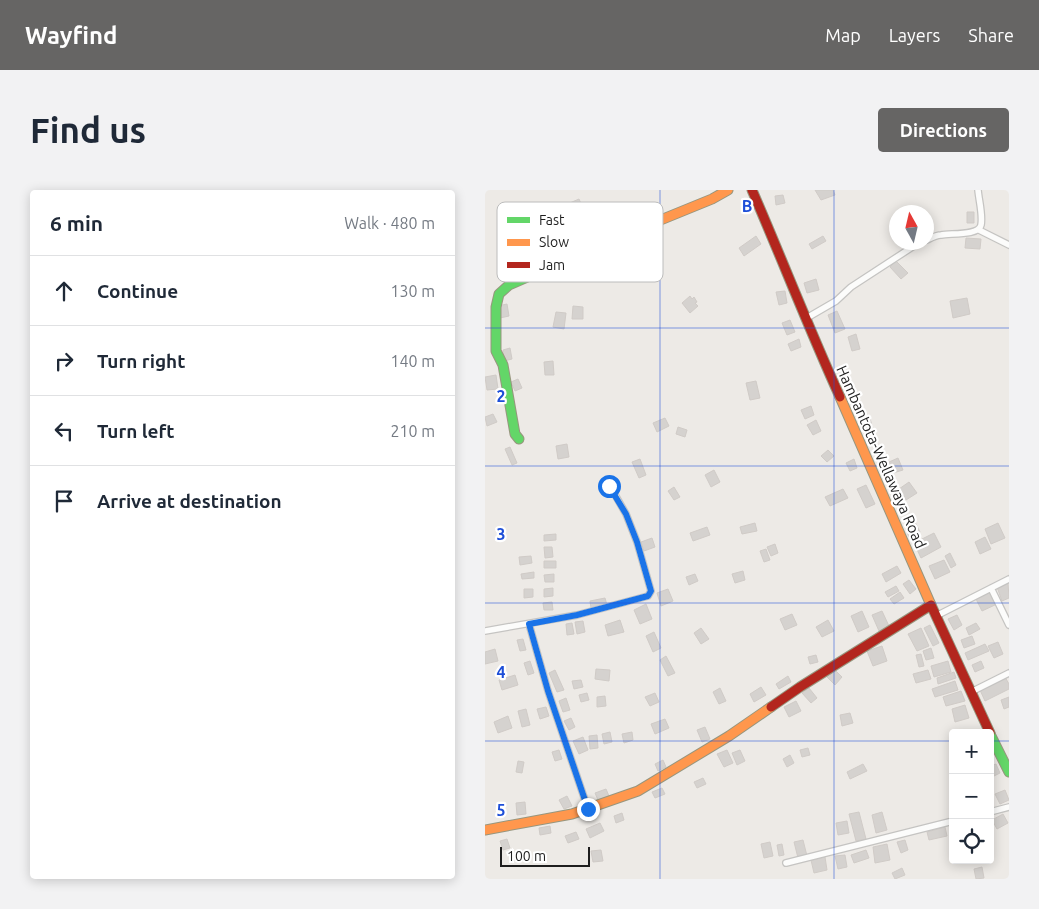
<!DOCTYPE html>
<meta charset="utf-8">
<style>
:root{--surface:#fff;--page:#f2f2f3;--text:#1f2937;--muted:#747a83;--line:#e0e1e3;--accent:#666564}
body{margin:0;font-family:Ubuntu,sans-serif;background:var(--page);color:var(--text)}
.controls{position:absolute;right:15px;bottom:15px;display:grid;overflow:hidden;border-radius:5px;box-shadow:0 2px 12px #0003}
.controls button{width:45px;height:45px;display:grid;place-items:center;padding:0;border:0;border-bottom:1px solid var(--line);background:var(--surface);color:var(--text);font:25px sans-serif}
.compass{position:absolute;left:404px;top:15px;width:45px;height:45px;border-radius:50%;background:var(--surface);box-shadow:0 2px 12px #0003;rotate:352deg}
.scale{position:absolute;left:15px;bottom:12px;width:90px;box-sizing:border-box;padding-left:5px;border:2px solid #1e1e1e;border-top:0;font-size:14px;line-height:18px;white-space:nowrap;color:#1e1e1e;-webkit-text-stroke:4px #fff;paint-order:stroke}
.stop{position:absolute;width:15px;height:15px;margin:-11px;border:4px solid #1a73e8;border-radius:50%;background:#fff}
.stop.end{background:#1a73e8;border-color:#fff;box-shadow:0 1px 5px #0008}
.list{margin:0;padding:0;list-style:none}
h2{display:flex;justify-content:space-between;align-items:center;height:65px;margin:0;padding:0 20px;font-size:21px}
h2 small{font-size:16px;font-weight:400;color:var(--muted)}
.list li{display:grid;grid-template-columns:32px 1fr auto;gap:15px;align-items:center;box-sizing:border-box;height:70px;padding:0 20px;border-top:1px solid var(--line)}
.list b{display:block;font-size:19px;white-space:nowrap}
.list em{font-size:16px;font-style:normal;color:var(--muted)}
.icon{flex:none;width:28px;height:28px;fill:none;stroke:currentColor;stroke-width:2;stroke-linecap:round;stroke-linejoin:round}
.map{position:relative;flex:none;width:524px;height:689px;overflow:hidden;border-radius:5px}
header{display:flex;align-items:center;gap:30px;box-sizing:border-box;height:70px;padding:0 25px;background:var(--accent);color:#fff}
header strong{font-size:24px}
nav{display:flex;gap:28px;margin-inline-start:auto;font-size:18px}
.intro{display:flex;align-items:center;justify-content:space-between;box-sizing:border-box;height:120px;padding:0 30px}
h1{margin:0;font-size:35px}
.button{padding:12px 22px;border-radius:5px;background:var(--accent);color:#fff;font-size:18px;font-weight:700}
main{display:flex;gap:30px;padding:0 30px}
aside{flex:1;background:var(--surface);border-radius:5px;box-shadow:0 2px 12px #0003}
.map>svg:first-child{display:block}
.building{fill:#d5d2cf;stroke:#d0cbc7}
.lines{fill:none;stroke-linecap:round;stroke-linejoin:round}
.street-casing{stroke:#c5c4c2;stroke-width:8}
.fast-casing{stroke:#97967e;stroke-width:11}
.slow-casing{stroke:#97967e;stroke-width:11}
.jam-casing{stroke:#97967e;stroke-width:11}
.street{stroke:#fcfcfb;stroke-width:5.5}
.fast{stroke:#63d668;stroke-width:9}
.slow{stroke:#ff974d;stroke-width:9}
.jam{stroke:#b3261e;stroke-width:9}
.route{stroke:#1a73e8;stroke-width:6}
.grid{fill:none;stroke:#1d4ed8;stroke-width:1;stroke-opacity:0.55}
.labels{text-anchor:middle;stroke-width:4.5;stroke-linejoin:round;paint-order:stroke}
.street-label{font-size:15px;fill:#1e1e1e;stroke:#fff}
.key{fill:#fff;stroke:#bcbcbc;stroke-width:1}
.key-label{font-size:14px;fill:#1e1e1e}
.grid-label{font-size:16px;text-anchor:middle;font-weight:bold;fill:#1d4ed8;stroke:#fff;stroke-width:4.5;stroke-linejoin:round;paint-order:stroke}
</style>
<header>
<strong>Wayfind</strong>
<nav><a>Map</a><a>Layers</a><a>Share</a></nav>
</header>
<div class="intro"><h1>Find us</h1><a class="button">Directions</a></div>
<main>
<aside>
<h2>6 min<small>Walk · 480 m</small></h2>
<ul class="list">
<li><svg class="icon" aria-label="ahead" viewBox="0 0 24 24"><path d="M12 20V5M6 11l6-6 6 6"/></svg><div><b>Continue</b></div><em>130 m</em></li>
<li><svg class="icon" aria-label="right" viewBox="0 0 24 24"><path d="M7 20v-9h11M14 6l5 5-5 5"/></svg><div><b>Turn right</b></div><em>140 m</em></li>
<li><svg class="icon" aria-label="left" viewBox="0 0 24 24"><path d="M17 20v-9H6M10 6l-5 5 5 5"/></svg><div><b>Turn left</b></div><em>210 m</em></li>
<li><svg class="icon" aria-label="arrive" viewBox="0 0 24 24"><path d="M6 21V4h12l-3 4 3 4H6"/></svg><div><b>Arrive at destination</b></div></li>
</ul>
</aside>
<div class="map">
<svg width="524" height="689" viewBox="0 0 524 689">
<rect width="100%" height="100%" fill="#edeae6"/>
<path class="building" d="M330 0H348L350 5 336 10Z
M298 5 300 13 291 15 290 6Z
M94 9 98 18 84 24 80 15Z
M482 22H489V33H482Z
M271 46 276 54 259 66 254 58Z
M338 46 341 51 327 59 324 54Z
M481 48 496 49 495 59 480 58Z
M411 71 423 83 416 89 405 77Z
M331 89 334 100 322 103 319 93Z
M300 101 302 113 294 115 291 102Z
M205 106 207 109 209 107 212 112 210 113 213 116 205 123 197 113Z
M482 108 485 124 468 128 465 111Z
M22 114 24 126 15 128 13 116Z
M88 116 98 117V129H87Z
M352 121 360 139 350 143 343 125Z
M71 122 81 123 79 139 68 137Z
M305 130 310 142 302 145 297 133Z
M371 144 375 159 367 161 363 147Z
M314 149 316 157 306 161 303 154Z
M25 158 27 169 19 171 18 160Z
M68 171 69 185H60L59 172Z
M11 185 13 199 2 200 0 187Z
M33 189 37 198 30 201 26 192Z
M271 191 275 208 265 210 261 193Z
M326 216 329 225 320 229 316 220Z
M8 224 12 232 2 236 0 227Z
M180 228 184 236 172 242 168 233Z
M385 228 388 240 380 242 377 230Z
M331 230 336 241 328 245 322 235Z
M193 237 202 240 200 247 191 244Z
M82 254 84 267 73 269 71 256Z
M25 257 32 273 27 275 20 259Z
M343 260 349 266 342 272 336 266Z
M413 268 418 280 408 283 404 272Z
M155 269 161 285 154 288 147 272Z
M369 269 372 278 365 281 361 273Z
M229 280 235 292 226 297 220 285Z
M424 292 432 303 421 310 414 299Z
M381 295 390 314 381 318 372 299Z
M189 297 195 307 189 310 183 301Z
M358 299 363 308 345 316 340 307Z
M430 332 435 342 424 347 420 337Z
M270 333 272 341 257 344 255 337Z
M513 333 520 348 506 354 500 339Z
M222 337 225 345 208 351 205 343Z
M449 343 456 357 436 368 429 353Z
M71 344V350L59 351V345Z
M500 347 506 359 495 364 490 352Z
M167 348 170 357 159 361 156 352Z
M290 354 293 363 286 366 282 357Z
M59 357H67L68 367 60 368Z
M281 359 285 370 279 372 275 361Z
M465 363 471 375 466 378 460 366Z
M46 366 47 373 35 375 34 367Z
M459 370 465 382 450 389 444 376Z
M59 371H71V378H59Z
M412 376 416 383 401 392 397 384Z
M258 381 260 390 250 393 247 384Z
M49 382V388L37 389 36 384Z
M69 384V392H60L59 385Z
M210 384 213 391 204 395 201 387Z
M424 390 431 399 425 404 418 394Z
M523 393 524 408 517 411 512 397Z
M411 396 414 401 403 407 400 402Z
M68 398V406L59 407V399Z
M39 399H48V407L39 408Z
M183 399 188 411 176 416 172 403Z
M506 401 512 414 497 421 491 409Z
M415 402 419 408 409 414 405 409Z
M120 408 122 415 106 418 105 411Z
M67 412 68 420H59L58 413Z
M161 414 167 429 155 434 149 420Z
M377 421 384 437 373 442 366 426Z
M397 421 404 436 394 441 387 425Z
M307 424 312 435 300 440 295 429Z
M472 425 477 435 469 440 463 429Z
M135 430 139 442 123 446 120 435Z
M343 430 349 441 337 447 331 437Z
M98 431 100 442 92 444 90 432Z
M87 433 89 444 82 445 81 434Z
M491 433 495 439 484 445 481 438Z
M445 435 454 453 448 456 439 438Z
M216 438 224 449 216 454 209 443Z
M436 438 444 456 432 461 423 444Z
M169 442 176 458 168 462 161 446Z
M487 446 490 454 479 458 476 450Z
M38 449 41 460 35 461 32 450Z
M513 452 518 464 509 468 503 456Z
M500 454 504 461 483 470 480 463Z
M397 456 402 471 388 476 382 461Z
M446 458 449 468 441 470 438 461Z
M10 459 13 471 0 474V462Z
M436 464 439 476 434 477 431 465Z
M331 465 333 472 325 474 323 467Z
M181 466 190 483 183 486 175 470Z
M45 471 49 483 43 485 39 473Z
M463 471 466 482 449 487 446 476Z
M496 471 499 478 490 482 487 475Z
M111 479 125 480 124 491 110 489Z
M349 479 357 487 350 495 341 486Z
M70 480 79 500 72 502 64 483Z
M443 480 446 489 431 493 428 484Z
M469 482 471 488 453 494 452 488Z
M30 485 33 495 17 500 14 490Z
M303 486 306 492 294 499 291 494Z
M520 487 524 494V499L500 511 495 500Z
M96 490 98 497 89 499 87 491Z
M470 491 473 500 450 507 447 499Z
M276 497 281 505 269 512 265 504Z
M235 498 241 511 234 514 228 502Z
M324 498 332 508 326 513 317 503Z
M476 501 480 511 461 516 458 507Z
M102 503 104 510 96 512 94 505Z
M170 503 174 512 165 516 160 507Z
M120 506 121 516 112 517V507Z
M524 507V517L519 519 516 510Z
M81 508 85 520 78 522 74 511Z
M311 511 316 521 304 527 299 517Z
M480 515 484 528 470 532 467 519Z
M61 517 64 526 55 529 52 519Z
M41 519 45 535 37 537 33 521Z
M365 523 368 533 357 536 355 525Z
M23 526 27 538 13 543 9 532Z
M86 528 90 537 84 540 79 531Z
M180 529 184 538 170 544 166 534Z
M220 537 225 549 217 552 212 540Z
M125 542 127 552 119 554 117 544Z
M147 542 148 550 139 553 137 544Z
M112 545 113 558 105 559 104 546Z
M98 547 103 560 94 564 88 551Z
M323 558 325 565 317 567 315 560Z
M74 560 77 569 70 571 67 562Z
M242 560 248 573 239 577 232 564Z
M255 560 260 571 252 575 247 563Z
M305 565 309 573 302 577 298 569Z
M178 570 181 577 173 581 170 574Z
M33 571 39 572 37 583 31 582Z
M378 574 382 581 365 589 362 582Z
M511 574 515 583 507 587 505 576Z
M218 588 221 594 212 598 209 592Z
M177 598 180 604 170 608 167 602Z
M121 599 124 606 113 610 110 603Z
M520 600 524 610 515 614 510 604Z
M82 606 87 616 79 619 74 610Z
M40 612 41 624 32 625 31 613Z
M374 622 381 649 371 651 364 624Z
M397 622 402 640 391 643 387 625Z
M137 623 139 630 131 633 129 626Z
M518 624 523 633 512 639 507 630Z
M362 631 364 643 353 645 351 633Z
M115 633 119 641 105 648 101 639Z
M65 636 66 643 55 645 54 638Z
M460 637 462 646 444 650 442 642Z
M91 642 94 649 83 653 80 646Z
M22 649 25 658 18 660 15 651Z
M318 650 322 666 313 668 309 652Z
M420 650 423 660 416 663 412 652Z
M285 652 288 666 279 668 276 654Z
M297 654 299 665 294 666 292 655Z
M402 654 405 670 390 673 388 657Z
M116 660 118 671 108 672 106 661Z
M381 660 384 668 369 673 366 665Z
M360 665 362 677 353 679 350 666Z
M340 667 342 680 329 683 326 670Z
M497 677 499 688 491 689 489 679Z
M417 678 420 685 410 689 407 683Z"/>
<g class="lines">
<g class="street-casing">
<path id="street" d="M494 40 524 55
M442 50C446 48 451 45 456 45 465 43 494 46 496 35 498 25 494 11 493 0
M320 129 351 111 366 97 435 52
M506 398 524 435
M451 426 524 389
M44 434 63 501 103 619
M0 441 92 425 163 406 166 401 152 352 141 324 125 296
M486 502 524 483
M505 622 524 617
M301 673 468 631"/>
</g>
<g class="fast-casing">
<path id="fast" d="M34 249 30 244 18 175 11 161V117L14 104 24 95 47 85 63 72 102 62 151 40
M505 544 524 582"/>
</g>
<g class="slow-casing">
<path id="slow" d="M151 40 227 9 243 0
M355 207 446 415
M0 640 87 624 153 601 244 546 286 517"/>
</g>
<g class="jam-casing">
<path id="jam" d="M267 0C297 69 324 139 355 207
M446 415 505 543
M286 517 315 497 446 415"/>
</g>
<use href="#street" class="street"/>
<use href="#fast" class="fast"/>
<use href="#slow" class="slow"/>
<use href="#jam" class="jam"/>
</g>
<g class="lines">
<path class="route" d="M103 619 63 501 44 434 92 425 163 406 166 401 152 352 141 324 124 296"/>
</g>
<path class="grid" d="M175 0V689M349 0V689M0 138H524M0 276H524M0 413H524M0 551H468M505 551H524"/>
<g class="labels">
<g class="street-label">
<text transform="translate(396 267) rotate(66)" y="5">Hambantota-Wellawaya Road</text>
</g>
</g>
<rect x="12" y="12" width="166" height="80" rx="8" class="key"/>
<rect x="22" y="27" width="23" height="6" fill="#63d668"/>
<rect x="22" y="49" width="23" height="7" fill="#ff974d"/>
<rect x="22" y="72" width="23" height="6" fill="#b3261e"/>
<g class="key-label">
<text x="54" y="35">Fast</text>
<text x="54" y="57">Slow</text>
<text x="54" y="80">Jam</text>
</g>
<g class="grid-label">
<text x="262" y="22">B</text>
<text x="16" y="212">2</text>
<text x="16" y="350">3</text>
<text x="16" y="488">4</text>
<text x="16" y="626">5</text>
</g>
</svg>
<div class="controls">
<button>+</button>
<button>−</button>
<button><svg class="icon" aria-label="locate" viewBox="0 0 24 24"><circle cx="12" cy="12" r="6"/><path d="M12 2v4M12 18v4M2 12h4M18 12h4"/></svg></button>
</div>
<svg class="compass" viewBox="-18 -18 36 36"><path d="M0-13l5 13h-10z" fill="#e53935"/><path d="M0 13l5-13h-10z" fill="#747a83"/></svg>
<div class="scale">100 m</div>
<div class="stop" style="left:124px;top:296px"></div>
<div class="stop end" style="left:103px;top:619px"></div>
</div>
</main>
